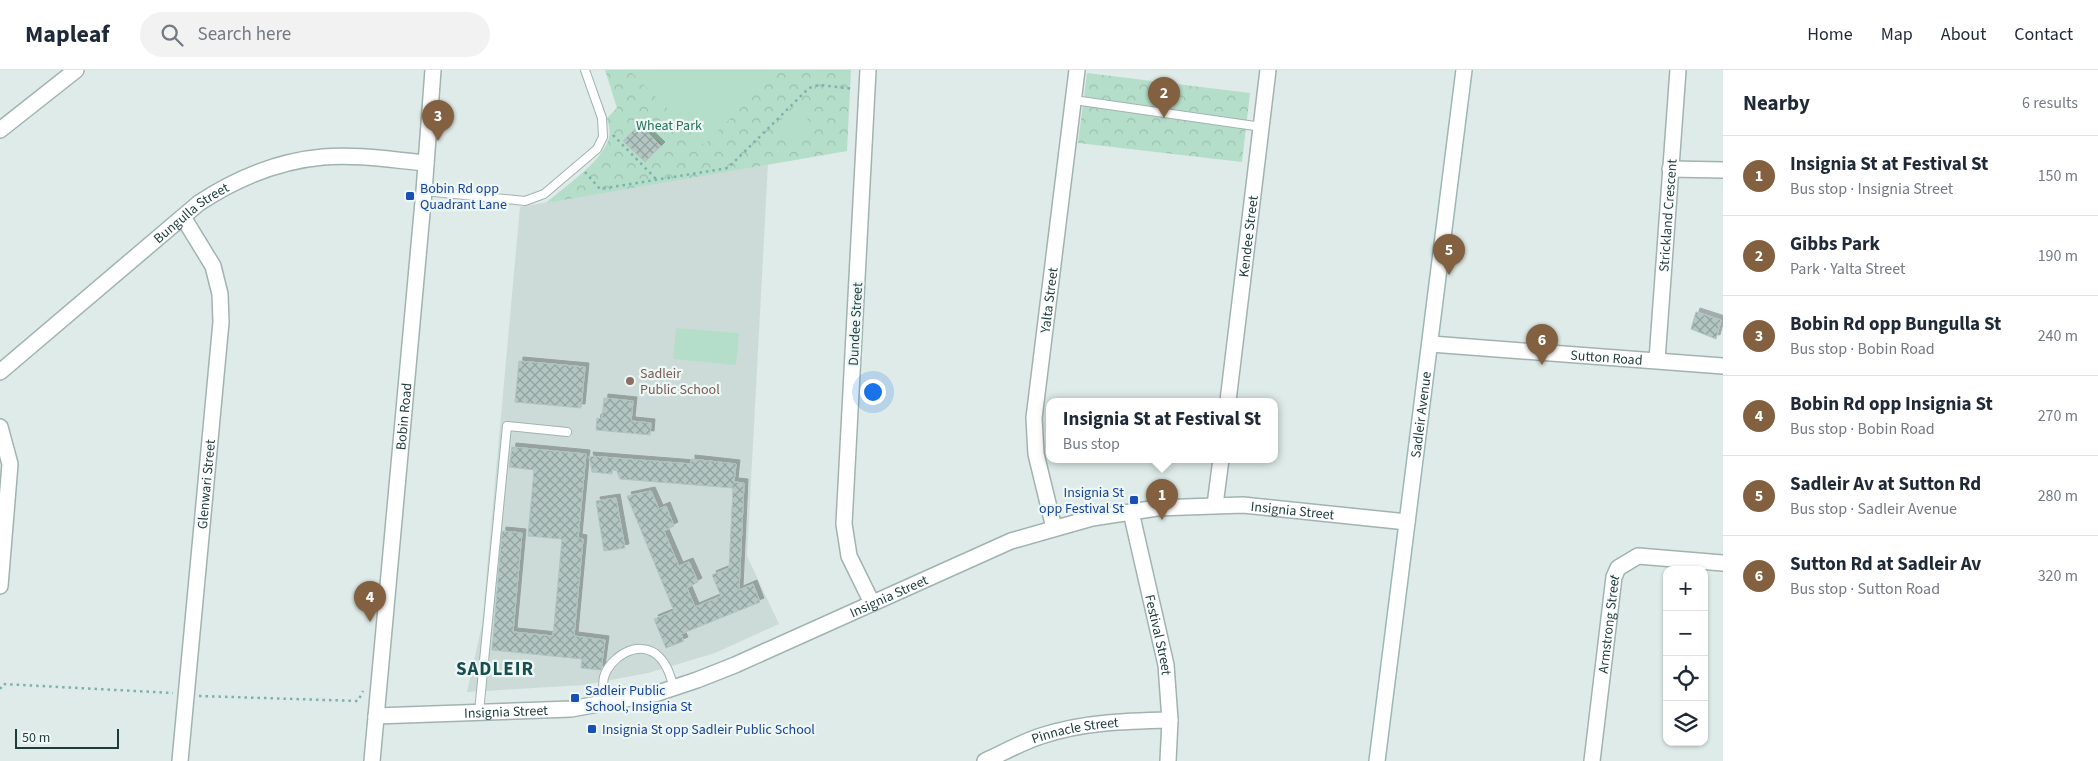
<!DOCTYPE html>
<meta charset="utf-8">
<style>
:root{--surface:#fff;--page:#f2f2f3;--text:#1f2937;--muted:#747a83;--line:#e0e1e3;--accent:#826040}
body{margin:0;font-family:"Source Sans 3",sans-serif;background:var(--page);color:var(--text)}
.controls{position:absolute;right:15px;bottom:15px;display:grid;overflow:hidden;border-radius:10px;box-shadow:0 1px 4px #0004}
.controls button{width:45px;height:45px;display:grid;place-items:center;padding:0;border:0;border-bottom:1px solid var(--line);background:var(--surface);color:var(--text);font:25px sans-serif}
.scale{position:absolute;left:15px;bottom:12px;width:104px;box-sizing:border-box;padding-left:5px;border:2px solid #1e3b3b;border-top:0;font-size:14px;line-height:18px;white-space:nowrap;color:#1e3b3b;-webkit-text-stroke:4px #eef7f5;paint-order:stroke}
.you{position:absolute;left:872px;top:321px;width:18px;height:18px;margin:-12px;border:4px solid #fff;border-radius:50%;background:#1a73e8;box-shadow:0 0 0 8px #1a73e833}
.badge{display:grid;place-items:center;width:32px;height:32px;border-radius:50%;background:var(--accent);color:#fff;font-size:16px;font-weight:700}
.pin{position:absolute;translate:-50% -41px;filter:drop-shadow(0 1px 2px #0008)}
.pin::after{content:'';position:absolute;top:26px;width:18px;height:15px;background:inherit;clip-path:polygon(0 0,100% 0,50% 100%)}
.popup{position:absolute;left:1046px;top:328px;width:232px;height:65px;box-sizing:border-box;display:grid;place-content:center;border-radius:10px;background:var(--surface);filter:drop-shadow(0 1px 4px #0005);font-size:16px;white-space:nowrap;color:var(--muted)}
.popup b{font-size:19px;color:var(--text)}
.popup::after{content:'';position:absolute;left:50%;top:100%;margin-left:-10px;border:10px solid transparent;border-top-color:var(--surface)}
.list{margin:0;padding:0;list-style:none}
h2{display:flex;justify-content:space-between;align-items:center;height:65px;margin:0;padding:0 20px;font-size:21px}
h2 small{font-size:16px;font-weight:400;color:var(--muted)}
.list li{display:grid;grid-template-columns:32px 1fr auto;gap:15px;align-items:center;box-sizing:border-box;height:80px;padding:0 20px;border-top:1px solid var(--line)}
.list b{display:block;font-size:19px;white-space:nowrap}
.list p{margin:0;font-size:16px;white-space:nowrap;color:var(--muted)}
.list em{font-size:16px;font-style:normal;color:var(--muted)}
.icon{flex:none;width:28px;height:28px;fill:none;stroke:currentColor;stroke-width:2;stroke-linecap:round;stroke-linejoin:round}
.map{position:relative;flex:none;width:1723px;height:691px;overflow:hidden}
header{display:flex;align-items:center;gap:30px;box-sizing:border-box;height:70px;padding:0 25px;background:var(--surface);border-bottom:1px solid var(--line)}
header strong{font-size:24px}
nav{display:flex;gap:28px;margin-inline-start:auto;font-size:18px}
.search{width:350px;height:45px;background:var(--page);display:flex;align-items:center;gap:12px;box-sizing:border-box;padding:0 18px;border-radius:28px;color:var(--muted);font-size:19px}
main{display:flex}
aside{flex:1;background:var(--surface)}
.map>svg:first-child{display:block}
.built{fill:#ccdbd8}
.forest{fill:url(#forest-crowns)}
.garden{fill:#b5deca}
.building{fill:url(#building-cross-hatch);stroke:#b0c5c1;filter:url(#shadow)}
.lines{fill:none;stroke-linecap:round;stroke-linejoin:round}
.lane-casing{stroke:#a1b3b1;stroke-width:10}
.street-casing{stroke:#a1b3b1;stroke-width:18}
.secondary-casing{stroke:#9cb7b4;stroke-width:18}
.path{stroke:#7cb1ae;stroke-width:2.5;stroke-dasharray:2.5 4;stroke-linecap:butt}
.lane{stroke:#fff;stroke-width:8}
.street{stroke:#fff;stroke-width:15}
.secondary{stroke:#fff;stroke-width:15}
.transit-dot{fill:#1a4fb4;stroke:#eef7f5;stroke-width:2}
.education-dot{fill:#8d6e63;stroke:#eef7f5;stroke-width:2}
.labels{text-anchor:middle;stroke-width:4.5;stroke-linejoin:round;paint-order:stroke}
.park-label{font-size:14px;fill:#267559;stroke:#eef7f5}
.transit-label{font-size:14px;fill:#164399;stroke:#eef7f5;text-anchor:start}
.street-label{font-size:14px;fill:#1e3b3b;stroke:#eef7f5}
.education-label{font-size:14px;fill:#785e54;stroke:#eef7f5;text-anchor:start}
.district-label{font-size:19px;font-weight:bold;letter-spacing:1px;fill:#194e4e;stroke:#eef7f5}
</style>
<header>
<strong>Mapleaf</strong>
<div class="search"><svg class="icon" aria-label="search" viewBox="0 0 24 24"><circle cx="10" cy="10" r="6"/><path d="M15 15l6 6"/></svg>Search here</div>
<nav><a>Home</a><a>Map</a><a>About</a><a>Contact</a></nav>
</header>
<main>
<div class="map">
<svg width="1723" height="691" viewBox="0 0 1723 691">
<defs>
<pattern id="forest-crowns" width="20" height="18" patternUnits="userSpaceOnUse" patternTransform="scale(1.25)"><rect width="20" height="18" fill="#b5deca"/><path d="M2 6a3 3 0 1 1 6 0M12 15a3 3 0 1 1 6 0" fill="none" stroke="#9bbfae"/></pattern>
<pattern id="building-cross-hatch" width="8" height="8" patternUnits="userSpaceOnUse" patternTransform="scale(1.25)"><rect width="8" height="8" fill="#b3c6c2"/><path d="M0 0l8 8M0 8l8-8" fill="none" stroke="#91a29f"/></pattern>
<filter id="shadow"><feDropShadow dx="4" dy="-4" stdDeviation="0" flood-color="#0004"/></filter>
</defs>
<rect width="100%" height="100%" fill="#deebe8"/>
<path class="built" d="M768 93 747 486 779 554 715 583 648 603 584 615 467 622 482 555 520 137Z"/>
<path class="forest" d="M605 0H851L847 81 546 133C565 116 599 94 608 71 611 63 609 56 607 48L617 38Z
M1087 3 1250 23 1242 92 1078 73Z"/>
<path class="garden" d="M629 0H779L704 75Z
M795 36 816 58 798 77 776 55Z
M676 258 739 263 736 295 673 289Z"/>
<path class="building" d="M639 55 661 76 645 92 623 71Z
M1696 242 1721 250 1716 269 1691 259Z
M519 291 585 297 581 338 515 332Z
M604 328 633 331 631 351 651 353 650 365 596 360 597 348 602 349Z
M512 377 586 384 578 468 583 469 574 566 605 570 601 600 581 598 582 589 492 580 502 461 522 463 513 562 553 566 562 469 528 466 534 400 509 397Z
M589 386 691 394V389L736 394 734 412 744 413 739 520 753 514 760 532 681 564 684 571 666 578 654 549 674 541 627 426 651 421 659 439 666 436 674 456 664 461 679 496 689 492 698 512 687 518 695 537 721 526 712 505 729 498 733 418 620 409 616 399 612 400V404L592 402Z
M616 428 625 478 604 481 596 431Z"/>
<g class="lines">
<g class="lane-casing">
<path id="lane" d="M1074 30 1262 57
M424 121 525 131 544 124 597 79 603 67 602 48 585 0
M604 634C604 626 602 615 604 607 610 587 637 570 656 584 667 593 670 605 674 618
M479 642 507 356 567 362"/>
</g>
<g class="street-casing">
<g id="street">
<path d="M868 0 844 454 849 486 872 533"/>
<path d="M0 60 76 0"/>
<path d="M1670 99 1723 100"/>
<path id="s1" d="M1431 274 1723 296"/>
<path id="s2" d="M1657 290 1678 0"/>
<path id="s3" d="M0 302 199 133C237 108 278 91 323 87 357 84 392 90 426 93"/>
<path id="s4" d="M1228 331 1268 0"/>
<path d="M0 357 10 394 0 516"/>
<path d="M1215 435 1221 389"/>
<path id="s5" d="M1131 442 1166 595 1170 650 1168 691"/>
<path id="s6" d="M1054 458 1036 384 1034 348 1077 0"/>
<path id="s7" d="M376 646 571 639 658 623 697 610 735 595 1011 471 1092 448 1157 438 1243 435 1407 452"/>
<path id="s8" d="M180 691 221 252 220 224 213 196 183 147"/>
<path id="s9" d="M372 691 424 121 433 0"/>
<path id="s10" d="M985 691C1003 683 1022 672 1041 666 1083 652 1126 651 1170 650"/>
<path id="s11" d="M1592 691 1614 507 1618 498 1638 486 1723 493"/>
</g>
</g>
<g class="secondary-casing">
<g id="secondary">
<path id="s12" d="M1377 691 1464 0"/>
</g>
</g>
<path class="path" d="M613 65 656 109
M585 102 600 119 728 98 809 18 819 15 854 19
M0 619 3 614 173 623
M199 626 358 631 363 621"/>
<use href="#lane" class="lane"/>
<use href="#street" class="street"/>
<use href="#secondary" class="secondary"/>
</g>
<g class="transit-dot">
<rect x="405" y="121" width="10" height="10" rx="2.5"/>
<rect x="1129" y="425" width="10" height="10" rx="2.5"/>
<rect x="570" y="623" width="10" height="10" rx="2.5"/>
<rect x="587" y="654" width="10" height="10" rx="2.5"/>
</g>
<circle class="education-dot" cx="630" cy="311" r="5"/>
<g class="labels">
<g class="park-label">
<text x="669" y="60">Wheat Park</text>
</g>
<g class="transit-label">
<text x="420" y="123">Bobin Rd opp<tspan x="420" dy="16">Quadrant Lane</tspan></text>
<text x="1124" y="427" text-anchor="end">Insignia St<tspan x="1124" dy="16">opp Festival St</tspan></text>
<text x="585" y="625">Sadleir Public<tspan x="585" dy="16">School, Insignia St</tspan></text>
<text x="602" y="664">Insignia St opp Sadleir Public School</text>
</g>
<g class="street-label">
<text dy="5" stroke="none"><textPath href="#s3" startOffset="249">Bungulla Street</textPath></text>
<text dy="5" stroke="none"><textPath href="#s2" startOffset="145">Strickland Crescent</textPath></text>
<text dy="5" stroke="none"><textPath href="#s4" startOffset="166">Kendee Street</textPath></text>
<text dy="5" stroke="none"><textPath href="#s6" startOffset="231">Yalta Street</textPath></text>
<text transform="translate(855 254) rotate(-87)" y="5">Dundee Street</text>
<text dy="5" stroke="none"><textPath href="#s1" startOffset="176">Sutton Road</textPath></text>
<text dy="5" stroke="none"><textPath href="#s9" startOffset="346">Bobin Road</textPath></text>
<text dy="5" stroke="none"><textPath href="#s12" startOffset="349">Sadleir Avenue</textPath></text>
<text dy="5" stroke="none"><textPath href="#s8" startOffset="278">Glenwari Street</textPath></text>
<text dy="5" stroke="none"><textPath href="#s7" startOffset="954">Insignia Street</textPath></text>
<text dy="5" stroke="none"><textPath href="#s7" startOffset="534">Insignia Street</textPath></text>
<text dy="5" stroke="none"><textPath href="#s11" startOffset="138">Armstrong Street</textPath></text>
<text dy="5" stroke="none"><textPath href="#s5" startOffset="126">Festival Street</textPath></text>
<text dy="5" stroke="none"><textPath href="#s7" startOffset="130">Insignia Street</textPath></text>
<text dy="5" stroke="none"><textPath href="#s10" startOffset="96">Pinnacle Street</textPath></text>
</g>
<g class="education-label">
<text x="640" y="308">Sadleir<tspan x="640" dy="16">Public School</tspan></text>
</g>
<g class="district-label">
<text x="495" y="605">SADLEIR</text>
</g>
</g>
</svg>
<div class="controls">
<button>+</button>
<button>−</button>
<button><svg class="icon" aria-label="locate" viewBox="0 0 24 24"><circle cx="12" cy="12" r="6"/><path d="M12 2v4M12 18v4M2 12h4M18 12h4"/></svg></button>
<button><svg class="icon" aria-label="layers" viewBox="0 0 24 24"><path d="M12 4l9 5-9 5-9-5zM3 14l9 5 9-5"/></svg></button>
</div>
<div class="scale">50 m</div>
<div class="you"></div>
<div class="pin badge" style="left:1162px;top:450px">1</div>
<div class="popup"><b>Insignia St at Festival St</b>Bus stop</div>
<div class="pin badge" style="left:1164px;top:48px">2</div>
<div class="pin badge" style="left:438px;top:71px">3</div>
<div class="pin badge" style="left:370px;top:552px">4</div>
<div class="pin badge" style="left:1449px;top:205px">5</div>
<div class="pin badge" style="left:1542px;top:295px">6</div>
</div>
<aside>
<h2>Nearby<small>6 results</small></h2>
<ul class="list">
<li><span class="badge">1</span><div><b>Insignia St at Festival St</b><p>Bus stop · Insignia Street</p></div><em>150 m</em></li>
<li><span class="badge">2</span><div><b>Gibbs Park</b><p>Park · Yalta Street</p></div><em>190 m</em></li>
<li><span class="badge">3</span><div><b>Bobin Rd opp Bungulla St</b><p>Bus stop · Bobin Road</p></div><em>240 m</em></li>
<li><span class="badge">4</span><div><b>Bobin Rd opp Insignia St</b><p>Bus stop · Bobin Road</p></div><em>270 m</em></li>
<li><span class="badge">5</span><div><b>Sadleir Av at Sutton Rd</b><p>Bus stop · Sadleir Avenue</p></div><em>280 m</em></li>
<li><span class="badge">6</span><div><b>Sutton Rd at Sadleir Av</b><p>Bus stop · Sutton Road</p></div><em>320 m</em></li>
</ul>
</aside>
</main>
